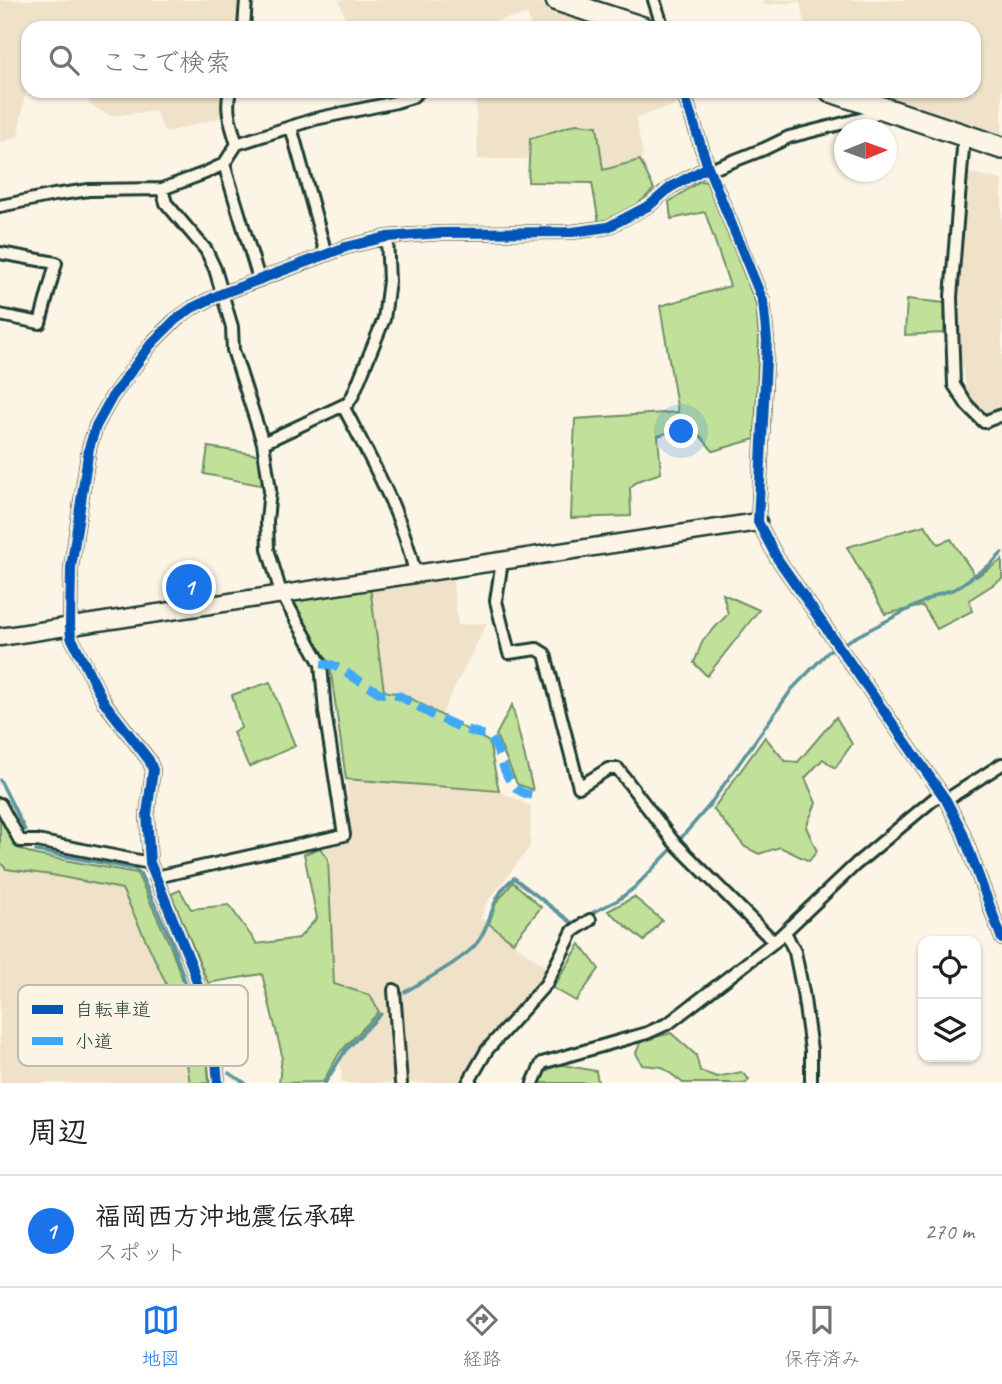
<!DOCTYPE html>
<html lang="ja">
<meta charset="utf-8">
<style>
:root{--surface:#fff;--page:#f6f6f6;--text:#202124;--muted:#757577;--line:#e0e0e0;--accent:#1a73e8}
body{margin:0;font-family:Caveat,"Klee One",sans-serif;background:var(--page);color:var(--text)}
.controls{position:absolute;right:21px;bottom:21px;display:grid;overflow:hidden;border-radius:14px;box-shadow:0 2px 5px #0004}
.controls button{width:63px;height:63px;display:grid;place-items:center;padding:0;border:0;border-bottom:2px solid var(--line);background:var(--surface);color:var(--text);font:35px sans-serif}
.compass{position:absolute;left:834px;top:119px;width:63px;height:63px;border-radius:50%;background:var(--surface);box-shadow:0 2px 5px #0004;rotate:89deg}
.you{position:absolute;left:682px;top:432px;width:24px;height:24px;margin:-18px;border:5px solid #fff;border-radius:50%;background:#1a73e8;box-shadow:0 0 0 10px #1a73e833}
.badge{display:grid;place-items:center;width:46px;height:46px;border-radius:50%;background:var(--accent);color:#fff;font-size:23px;font-weight:700}
.pin{position:absolute;translate:-50% -50%;border:4px solid #fff;box-shadow:0 2px 7px #0006}
.list{margin:0;padding:0;list-style:none}
h2{display:flex;justify-content:space-between;align-items:center;height:91px;margin:0;padding:0 28px;font-size:30px}
h2 small{font-size:23px;font-weight:400;color:var(--muted)}
.list li{display:grid;grid-template-columns:46px 1fr auto;gap:21px;align-items:center;box-sizing:border-box;height:112px;padding:0 28px;border-top:2px solid var(--line)}
.list b{display:block;font-size:26px;white-space:nowrap}
.list p{margin:0;font-size:23px;white-space:nowrap;color:var(--muted)}
.list em{font-size:23px;font-style:normal;color:var(--muted)}
.icon{flex:none;width:38px;height:38px;fill:none;stroke:currentColor;stroke-width:2;stroke-linecap:round;stroke-linejoin:round}
.map{position:relative;flex:none;width:1002px;height:1083px;overflow:hidden}
.search{position:absolute;background:var(--surface);box-shadow:0 2px 5px #0004;left:21px;right:21px;top:21px;height:77px;display:flex;align-items:center;gap:18px;box-sizing:border-box;padding:0 24px;border-radius:21px;color:var(--muted);font-size:26px}
.sheet{height:203px;background:var(--surface)}
nav{display:flex;justify-content:space-around;align-items:center;box-sizing:border-box;height:98px;border-top:2px solid var(--line);background:var(--surface);font-size:19px;color:var(--muted)}
nav a{display:grid;justify-items:center;gap:4px}
nav .on{color:var(--accent)}
.map>svg:first-child{display:block}
.built{fill:#f0e2c9}
.green{fill:#c1e19a;stroke:#708f67;stroke-width:2}
.lines{fill:none;stroke-linecap:round;stroke-linejoin:round}
.stream{stroke:#5b959c;stroke-width:3.5}
.street-casing{stroke:#1f3d34;stroke-width:16}
.secondary-casing{stroke:#1f3d34;stroke-width:21}
.highway-casing{stroke:#1f3d34;stroke-width:26}
.street{stroke:#fcf5e5;stroke-width:10}
.secondary{stroke:#fcf5e5;stroke-width:16}
.highway{stroke:#fcf5e5;stroke-width:21}
.quiet{stroke:#3fa9f5;stroke-width:9;stroke-dasharray:18 9;stroke-linecap:butt}
.cycleway-casing{stroke:#fcf5e5;stroke-width:15}
.cycleway{stroke:#0057b8;stroke-width:10}
.key{fill:#fcf5e5;stroke:#babeb0;stroke-width:2}
.key-label{font-size:19px;fill:#1f3d34}
</style>
<div class="map">
<svg width="1002" height="1083" viewBox="0 0 1002 1083">
<rect width="100%" height="100%" fill="#fcf5e5"/>
<filter id="ink" filterUnits="userSpaceOnUse"><feTurbulence type="fractalNoise" baseFrequency=".0143" numOctaves="2"/><feDisplacementMap in="SourceGraphic" scale="14" xChannelSelector="R" yChannelSelector="G"/><feConvolveMatrix kernelMatrix="1 2 1 2 8 2 1 2 1" color-interpolation-filters="sRGB"/></filter>
<g filter="url(#ink)">
<path class="built" d="M0 0H239V28H28V78L18 136 0 143Z
M339 0H531L590 20 588 28H531L528 15 453 28H348Z
M763 0H1002V134L872 91H974V28H805L800 2 764 5Z
M88 91H227L222 117 165 133 155 111 110 116 90 105Z
M475 91H680L684 102 636 118 643 155 640 160 603 171 597 126 576 124 530 139 527 159H478Z
M966 172 1002 180V410L985 415 968 400 957 338 955 292Z
M452 575 458 625 487 623 441 715 405 695 384 691 370 587Z
M346 779 499 791 531 806 530 847 486 904 481 918 548 969 536 988 477 1052 462 1083H342L340 1052 379 1012 370 995 334 984 328 859 320 848 352 840Z
M0 862 6 869 52 875 122 889 165 981 185 1051 190 1083H0Z"/>
<path class="green" d="M576 124 597 126 603 170 640 160 654 189 633 209 599 223 592 183 528 182 530 139Z
M700 181 708 182 756 304 759 339 755 439 713 451 691 425 658 436 661 473 637 481 630 488 631 516 571 518 575 419 678 412 660 306 730 286 705 212 671 219 669 202Z
M907 299 945 303 944 333 905 335Z
M208 447 260 455 265 486 204 474Z
M925 525 938 544 951 539 976 577 1002 560V579L969 600 972 611 937 629 923 606 885 614 847 547Z
M370 587 384 691 405 695 489 742 499 791 346 779 330 666 290 599Z
M723 594 759 610 707 676 694 663 703 640 728 614Z
M270 682 295 746 249 767 233 733 241 728 232 695Z
M512 705 533 790 517 784 496 735Z
M836 717 852 744 835 768 823 759 805 778 816 803 806 827 817 851 809 861 780 847 759 854 745 847 713 809 765 737 785 761 798 762Z
M0 815 17 848 36 855 137 873 169 943 206 1043 209 1083H190L185 1051 165 981 122 889 52 875 6 869 0 862Z
M320 848 328 859 334 984 370 995 379 1012 340 1052 323 1082 279 1083 282 1055 262 974 208 983 171 894 180 890 191 909 229 905 257 944 299 938 317 918 304 854Z
M513 882 541 907 513 942 489 924 496 903Z
M634 897 662 920 644 941 608 911Z
M580 944 599 969 576 1001 553 988Z
M671 1033 696 1055 700 1071 717 1077 741 1072 749 1079 746 1083H683L662 1067 642 1065 636 1053 641 1041Z
M558 1064 596 1071 598 1083H540L543 1073Z"/>
<g class="lines">
<path class="stream" d="M844 643 938 594 955 589 991 564 1002 553
M0 780 25 830
M681 838 708 807 792 689 831 649
M36 851 135 869 140 873 171 940 191 999
M405 992C423 981 465 959 477 943 494 922 488 898 514 878L572 923 618 900 634 888 671 850
M229 1073 245 1083
M325 1083 345 1051 381 1014"/>
<g class="street-casing">
<path id="street" d="M654 0 663 28
M244 28 246 0
M230 91C225 110 231 125 237 144
M683 91 708 167 763 301 767 341 758 522 777 558 946 800 962 831 1002 939
M291 127 326 254
M964 136 951 297 954 385 967 405 984 422 1002 415
M224 164 259 279
M710 170 764 149 789 137 872 116 882 108
M0 206 54 195 89 190 162 189 205 173 224 164 237 144 315 119 396 102 412 97 419 91
M0 253 56 263 40 323 0 315
M343 406C371 460 402 513 415 573
M263 443 348 403 353 395 384 319 389 281 387 237
M502 561 496 601 509 653 537 649 545 654 579 787 608 769H618L673 841 774 942
M946 800 1002 764
M0 804 20 841H37L150 863
M156 877 344 835 325 712 321 664 281 593 268 549 267 521 270 490 263 443 233 350 232 327 215 269 206 250 166 203 162 189
M785 932 795 952 803 992 811 1050V1083
M394 990 401 1083
M218 1083 214 1040 192 966 150 863 147 814 153 770 149 760 104 702 71 637 70 626 71 568 89 448 96 426 112 397 151 344 175 320 192 308 221 294 346 247 387 237 441 233 572 232 608 227 650 205 671 187 708 167
M468 1083 487 1050 546 984 573 931 590 920
M533 1083 542 1063 647 1033 669 1023 774 942 856 864 941 793"/>
</g>
<g class="secondary-casing">
<path id="secondary" d="M0 637 758 522"/>
</g>
<g class="highway-casing">
<path id="highway" d="M557 0 643 28
M831 91 1002 148"/>
</g>
<use href="#street" class="street"/>
<use href="#secondary" class="secondary"/>
<use href="#highway" class="highway"/>
<path class="quiet" d="M321 664 333 665 380 693 400 696 432 715 464 729 490 737C505 757 503 792 532 795"/>
<g class="cycleway-casing">
<path id="cycleway" d="M683 91 708 167 763 301 767 341 758 522 777 558 946 800 962 831 1002 939
M218 1083 214 1040 192 966 150 863 147 814 153 770 149 760 104 702 71 637 70 626 71 568 89 448 96 426 112 397 151 344 175 320 192 308 221 294 346 247 387 237 441 233 572 232 608 227 650 205 671 187 708 167"/>
</g>
<use href="#cycleway" class="cycleway"/>
</g>
</g>
<rect x="18" y="985" width="230" height="81" rx="10" class="key"/>
<rect x="32" y="1005" width="31" height="9" fill="#0057b8"/>
<rect x="32" y="1037" width="31" height="8" fill="#3fa9f5"/>
<g class="key-label">
<text x="75" y="1016">自転車道</text>
<text x="75" y="1048">小道</text>
</g>
</svg>
<div class="controls">
<button><svg class="icon" aria-label="locate" viewBox="0 0 24 24"><circle cx="12" cy="12" r="6"/><path d="M12 2v4M12 18v4M2 12h4M18 12h4"/></svg></button>
<button><svg class="icon" aria-label="layers" viewBox="0 0 24 24"><path d="M12 4l9 5-9 5-9-5zM3 14l9 5 9-5"/></svg></button>
</div>
<svg class="compass" viewBox="-18 -18 36 36"><path d="M0-13l5 13h-10z" fill="#e53935"/><path d="M0 13l5-13h-10z" fill="#757577"/></svg>
<div class="you"></div>
<div class="pin badge" style="left:189px;top:587px">1</div>
<div class="search"><svg class="icon" aria-label="search" viewBox="0 0 24 24"><circle cx="10" cy="10" r="6"/><path d="M15 15l6 6"/></svg>ここで検索</div>
</div>
<section class="sheet">
<h2>周辺<small></small></h2>
<ul class="list">
<li><span class="badge">1</span><div><b>福岡西方沖地震伝承碑</b><p>スポット</p></div><em>270 m</em></li>
</ul>
</section>
<nav>
<a class="on"><svg class="icon" aria-label="map" viewBox="0 0 24 24"><path d="M3 6l6-2 6 2 6-2v14l-6 2-6-2-6 2zM9 4v14M15 6v14"/></svg>地図</a>
<a><svg class="icon" aria-label="directions" viewBox="0 0 24 24"><path d="M12 3l9 9-9 9-9-9zM9 14v-3h6M13 9l2 2-2 2"/></svg>経路</a>
<a><svg class="icon" aria-label="saved" viewBox="0 0 24 24"><path d="M7 4h10v16l-5-4-5 4z"/></svg>保存済み</a>
</nav>
